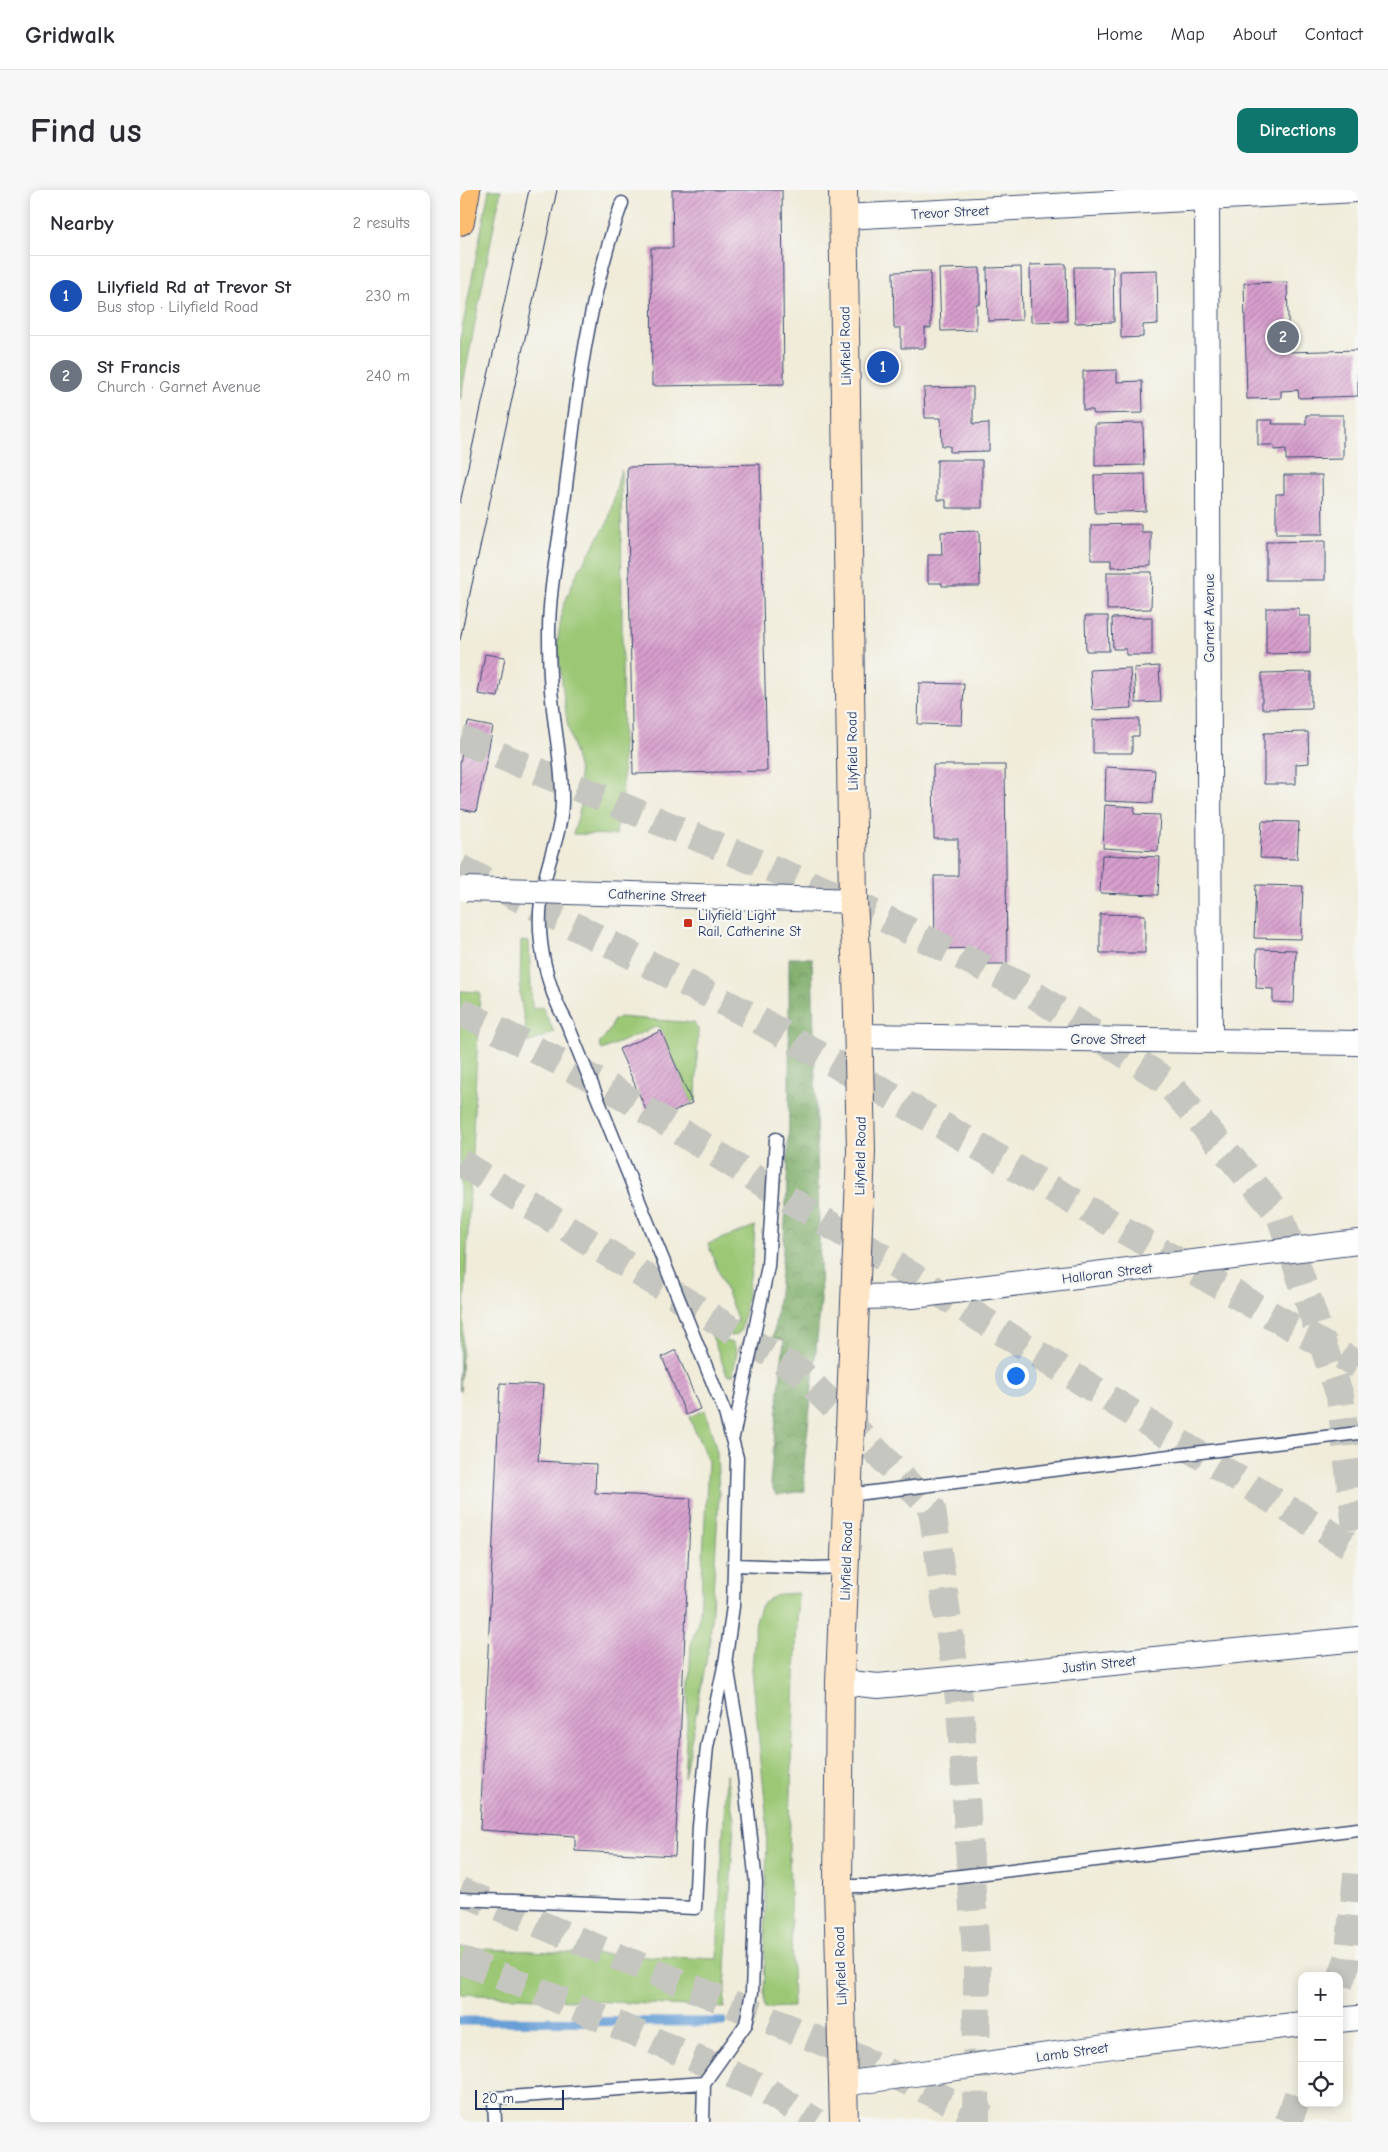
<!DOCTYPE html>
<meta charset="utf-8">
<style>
:root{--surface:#fff;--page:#f7f7f7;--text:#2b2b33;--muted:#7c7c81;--line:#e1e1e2;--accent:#0f766e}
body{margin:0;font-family:"Comic Neue",sans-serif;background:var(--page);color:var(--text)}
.controls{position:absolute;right:15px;bottom:15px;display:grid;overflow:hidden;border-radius:10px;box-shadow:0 2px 12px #0003}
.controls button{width:45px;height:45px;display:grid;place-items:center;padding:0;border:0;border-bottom:1px solid var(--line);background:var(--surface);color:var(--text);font:25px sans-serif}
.scale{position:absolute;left:15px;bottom:12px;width:89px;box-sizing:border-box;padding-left:5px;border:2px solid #1b2f5e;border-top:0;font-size:14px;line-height:18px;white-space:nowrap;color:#1b2f5e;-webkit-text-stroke:4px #f6f6f2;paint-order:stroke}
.you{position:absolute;left:555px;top:1185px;width:18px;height:18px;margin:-12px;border:4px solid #fff;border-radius:50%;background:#1a73e8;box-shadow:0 0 0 8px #1a73e833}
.badge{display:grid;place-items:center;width:32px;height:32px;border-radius:50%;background:var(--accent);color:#fff;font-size:16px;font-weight:700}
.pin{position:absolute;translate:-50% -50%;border:2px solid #fff;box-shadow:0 1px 5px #0006}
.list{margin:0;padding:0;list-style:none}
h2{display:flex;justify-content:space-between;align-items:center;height:65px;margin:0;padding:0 20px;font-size:21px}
h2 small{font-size:16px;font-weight:400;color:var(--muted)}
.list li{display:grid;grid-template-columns:32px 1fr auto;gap:15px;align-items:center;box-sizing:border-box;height:80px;padding:0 20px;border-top:1px solid var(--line)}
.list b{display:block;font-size:19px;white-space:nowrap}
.list p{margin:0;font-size:16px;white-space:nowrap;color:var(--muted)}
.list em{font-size:16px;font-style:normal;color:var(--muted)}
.icon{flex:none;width:28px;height:28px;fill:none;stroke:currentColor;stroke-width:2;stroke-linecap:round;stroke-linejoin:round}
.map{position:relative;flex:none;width:898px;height:1932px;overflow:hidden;border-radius:10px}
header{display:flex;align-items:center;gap:30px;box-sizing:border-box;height:70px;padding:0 25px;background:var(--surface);border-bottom:1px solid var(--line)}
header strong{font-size:24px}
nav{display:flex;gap:28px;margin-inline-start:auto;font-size:18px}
.intro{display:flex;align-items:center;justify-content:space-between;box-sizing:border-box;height:120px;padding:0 30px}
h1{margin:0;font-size:35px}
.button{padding:12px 22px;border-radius:10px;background:var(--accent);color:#fff;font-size:18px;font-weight:700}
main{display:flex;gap:30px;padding:0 30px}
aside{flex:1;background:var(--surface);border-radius:10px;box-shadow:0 2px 12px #0003}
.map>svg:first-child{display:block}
.grass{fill:#9cc876;stroke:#5c7c6a}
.forest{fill:url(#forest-crowns);stroke:#4c6e62}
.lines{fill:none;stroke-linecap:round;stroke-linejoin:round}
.stream{stroke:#689fd6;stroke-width:9}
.building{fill:url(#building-hatch)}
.motorway-tunnel{stroke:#c5c6c0;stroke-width:28;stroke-dasharray:28 14;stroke-linecap:butt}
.service-casing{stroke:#3b4b70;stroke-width:15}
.minor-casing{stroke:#3b4b70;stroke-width:26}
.secondary-casing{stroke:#3b4b70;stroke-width:30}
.trunk-casing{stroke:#3b4b70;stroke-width:30}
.service{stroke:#fff;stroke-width:12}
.minor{stroke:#fff;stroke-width:24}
.secondary{stroke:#fee5c5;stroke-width:28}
.trunk{stroke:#fcbd6f;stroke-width:28}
.tram{stroke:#1b2f5e;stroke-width:1}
.minor-bridge-casing{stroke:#3b4b70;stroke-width:26;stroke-linecap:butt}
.minor-bridge{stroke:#fff;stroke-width:24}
.poi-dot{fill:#c8321e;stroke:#f6f6f2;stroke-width:2}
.labels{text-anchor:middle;stroke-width:5;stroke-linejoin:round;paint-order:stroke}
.street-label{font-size:14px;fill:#1b2f5e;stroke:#f6f6f2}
.poi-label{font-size:14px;fill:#1b2f5e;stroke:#f6f6f2;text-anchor:start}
</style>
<header>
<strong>Gridwalk</strong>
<nav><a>Home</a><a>Map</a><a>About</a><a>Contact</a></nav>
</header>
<div class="intro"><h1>Find us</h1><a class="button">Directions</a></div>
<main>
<aside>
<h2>Nearby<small>2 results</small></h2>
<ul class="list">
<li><span class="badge" style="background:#1a4fb4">1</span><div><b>Lilyfield Rd at Trevor St</b><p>Bus stop · Lilyfield Road</p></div><em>230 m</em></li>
<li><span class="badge" style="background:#6b7280">2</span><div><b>St Francis</b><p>Church · Garnet Avenue</p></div><em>240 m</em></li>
</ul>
</aside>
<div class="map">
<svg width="898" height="1932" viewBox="0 0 898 1932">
<defs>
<pattern id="forest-crowns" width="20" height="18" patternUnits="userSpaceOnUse" patternTransform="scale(1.25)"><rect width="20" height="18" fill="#7dac67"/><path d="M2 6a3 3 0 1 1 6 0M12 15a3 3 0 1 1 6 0" fill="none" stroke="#668c58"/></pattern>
<pattern id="building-hatch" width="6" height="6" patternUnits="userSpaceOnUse" patternTransform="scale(1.25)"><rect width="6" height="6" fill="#d89fcd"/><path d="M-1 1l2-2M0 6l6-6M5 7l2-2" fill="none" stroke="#ae82aa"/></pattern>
</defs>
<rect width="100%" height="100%" fill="#f6f6f2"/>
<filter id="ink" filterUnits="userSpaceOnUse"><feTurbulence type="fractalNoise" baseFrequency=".02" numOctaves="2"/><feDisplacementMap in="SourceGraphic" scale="10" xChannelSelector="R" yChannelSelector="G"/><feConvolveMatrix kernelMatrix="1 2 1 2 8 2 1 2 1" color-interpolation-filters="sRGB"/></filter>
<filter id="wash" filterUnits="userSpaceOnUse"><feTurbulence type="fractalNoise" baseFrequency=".0096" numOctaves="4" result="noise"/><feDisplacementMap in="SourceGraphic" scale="20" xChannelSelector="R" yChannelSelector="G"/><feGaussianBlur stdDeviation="1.12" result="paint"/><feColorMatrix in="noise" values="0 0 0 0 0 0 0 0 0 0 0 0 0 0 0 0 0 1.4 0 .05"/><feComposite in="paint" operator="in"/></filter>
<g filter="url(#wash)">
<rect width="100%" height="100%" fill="#f0ecd9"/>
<path class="grass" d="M29 0H41L0 210V150Z
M161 279 163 598 156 645 113 644 121 616 119 581 107 532 97 453 103 417 116 385 148 332Z
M61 751 69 752 72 819 82 817 94 842 68 853 60 805Z
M0 801 20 802 0 1201Z
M159 827 234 833 238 839 236 911 232 913 198 836 142 860 139 854 151 838 153 831Z
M295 1036 293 1069 281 1141 276 1145 270 1146 267 1136 278 1131 248 1054Z
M256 1141 260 1150 273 1153 277 1161 273 1185H267L251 1143Z
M245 1220 257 1262 259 1306 250 1451 224 1588 231 1455 240 1424 248 1271 229 1227Z
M338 1403 329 1660 333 1817 304 1818 307 1632 292 1480 296 1427 303 1412 320 1404Z
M266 1584 274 1630 264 1818 0 1804V1758L257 1769Z"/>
<path class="forest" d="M329 768H352L361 1111 344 1276 345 1301 316 1305 310 1292 324 1150 313 1148C332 1023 329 895 329 768Z"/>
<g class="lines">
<path class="stream" d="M0 1831 263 1832"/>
</g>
<g id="blocks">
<path class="building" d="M212 0H322L324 194 192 196 191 58H213Z
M606 74 607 131 571 132 570 75Z
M561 77 562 130 528 131 527 78Z
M614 77H653L654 132 615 133Z
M520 78V114H516V140L481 141 479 79Z
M697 80 698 134 683 135V147L661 148 660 81Z
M470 81 471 138H465V158H441V138H434L433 82Z
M827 92 829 162 898 160V206L839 208 838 200 821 201V208L787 209 784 93Z
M657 180V192L682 191 683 223 633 224V220H623V181Z
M513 197V234L529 233V261L490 262V256H482L481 228H465L464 198Z
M846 225H883V269L826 270V259L814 260V255H798V230H813L812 234H846Z
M683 233 684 275 635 276V234Z
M477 270H522V318H486V310H477Z
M300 274 307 581 173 584 167 277Z
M685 284 686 321 635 323 634 285Z
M824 285H862L863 344H816V304H824Z
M681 334V342H691V376L651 377V370H631V335Z
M519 341 520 396H482V393H468V365H482L481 342Z
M865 351V390H806V352Z
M647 382H692L691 419 647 420Z
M806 418H839V426H850V463L806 464Z
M625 426H648L649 461H626Z
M692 427V465H666V459H653L652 428Z
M25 464 45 467 38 507 18 504Z
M699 476 701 512 676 513 674 478Z
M670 478 672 518 633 520 630 480Z
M851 482V518L802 519V483Z
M459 493 504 494 502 535 458 534Z
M679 529V546H672V563H633V530Z
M8 532 33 537 16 622 0 619V573Z
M848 542 849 573 836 574V594H804V543Z
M473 575H545L547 774H517V758L475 759 474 686H498V649H474Z
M646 577 695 580 693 613 645 611Z
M645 615 675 617 674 624 700 625 698 661 643 658Z
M802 631 839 632 837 669 800 668Z
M642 665 700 667 698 705 640 703Z
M796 695 843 696 841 749 794 748Z
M640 724 685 725V763H640Z
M797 759 836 760 834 813 813 812V799L796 798Z
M201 841 232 913 191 931 159 859Z
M216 1160 240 1219 226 1225 202 1167Z
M40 1193 83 1195 78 1271 136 1274 135 1303 231 1308 215 1666 115 1661V1646L20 1640Z"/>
</g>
</g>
<g filter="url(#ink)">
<use href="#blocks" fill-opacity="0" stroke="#3b4b70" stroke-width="1"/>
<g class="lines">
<path class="motorway-tunnel" d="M0 549 383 708 561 796 706 891 820 1025 880 1206 898 1354
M0 678 297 829 898 1175
M0 821 152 899 799 1302 898 1360
M0 972 340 1182 472 1319 500 1516 517 1781 516 1932
M0 1701 377 1858 531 1931
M0 1770 74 1799 301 1897 356 1932
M879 1794 888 1769 898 1676
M828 1932 842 1895"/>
<g class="service-casing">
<path id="service" d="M273 1247 308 1076 316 949
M388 1305 898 1243
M274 1375 353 1378 385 1377
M378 1696H416L898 1639
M0 1709 235 1718 239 1636 247 1557 266 1467 273 1416 277 1268 265 1223 107 833C87 799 76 750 81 711 84 678 101 647 102 613 103 578 95 544 92 509 89 487 89 464 89 442 89 398 99 355 104 313 116 211 127 109 162 13
M35 1932 34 1908 244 1893
M243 1932 244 1893 286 1834 292 1802 296 1693 281 1559 267 1475"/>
</g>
<g class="minor-casing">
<path id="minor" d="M747 7 750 849
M384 27 897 0
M334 709 393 711
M399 846 898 853
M396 1107 453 1106 898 1052
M380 1492 418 1496 898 1449
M879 1830 898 1828
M383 1894 660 1855 842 1834"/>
</g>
<g class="secondary-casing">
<path id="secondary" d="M383 0 393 711 397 781 401 961 380 1492 378 1696 384 1932"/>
</g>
<g class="trunk-casing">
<path id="trunk" d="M0 31 6 0"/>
</g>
<use href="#service" class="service"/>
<use href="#minor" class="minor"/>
<use href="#secondary" class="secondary"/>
<use href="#trunk" class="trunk"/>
<path class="tram" d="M0 313 69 0
M0 450 97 0"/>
<g class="minor-bridge-casing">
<path id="minor-bridge" d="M6 699 334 709"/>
</g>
<use href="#minor-bridge" class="minor-bridge"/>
</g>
</g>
<rect class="poi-dot" x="223" y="728" width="10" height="10" rx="2.5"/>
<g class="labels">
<g class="street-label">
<text transform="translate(490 22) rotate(-3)" y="5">Trevor Street</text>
<text transform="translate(385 156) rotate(-91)" y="5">Lilyfield Road</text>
<text transform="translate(749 428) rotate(-90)" y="5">Garnet Avenue</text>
<text transform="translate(392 561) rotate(-91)" y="5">Lilyfield Road</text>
<text transform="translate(197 705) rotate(2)" y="5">Catherine Street</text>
<text x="648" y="854">Grove Street</text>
<text transform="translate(400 966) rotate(-89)" y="5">Lilyfield Road</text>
<text transform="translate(647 1083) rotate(-7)" y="5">Halloran Street</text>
<text transform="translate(386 1371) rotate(-88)" y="5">Lilyfield Road</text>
<text transform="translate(639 1474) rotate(-6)" y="5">Justin Street</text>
<text transform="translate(380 1776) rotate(-92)" y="5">Lilyfield Road</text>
<text transform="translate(612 1862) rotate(-8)" y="5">Lamb Street</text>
</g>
<g class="poi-label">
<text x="238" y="730">Lilyfield Light<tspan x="238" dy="16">Rail, Catherine St</tspan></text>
</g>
</g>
</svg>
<div class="controls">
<button>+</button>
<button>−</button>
<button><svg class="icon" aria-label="locate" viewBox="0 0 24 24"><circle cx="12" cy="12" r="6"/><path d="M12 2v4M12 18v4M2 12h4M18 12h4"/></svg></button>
</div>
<div class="scale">20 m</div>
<div class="you"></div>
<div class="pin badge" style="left:423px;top:177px;background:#1a4fb4">1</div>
<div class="pin badge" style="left:823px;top:147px;background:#6b7280">2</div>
</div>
</main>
